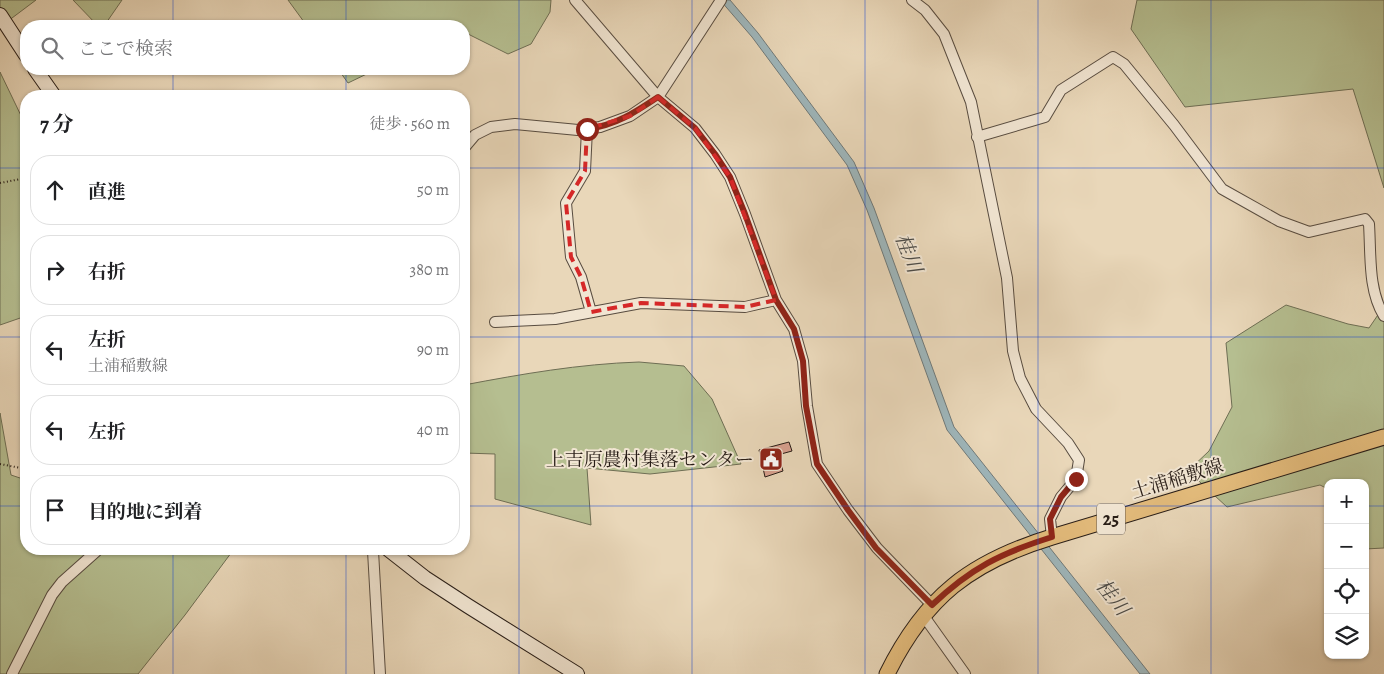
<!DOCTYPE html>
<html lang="ja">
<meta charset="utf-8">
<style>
:root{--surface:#fff;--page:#f2f2f2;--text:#202124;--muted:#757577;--line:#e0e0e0}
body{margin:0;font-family:Alegreya,"Noto Serif JP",serif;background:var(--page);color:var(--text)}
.controls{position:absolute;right:15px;bottom:15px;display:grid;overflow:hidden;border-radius:10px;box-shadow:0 1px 4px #0004}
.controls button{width:45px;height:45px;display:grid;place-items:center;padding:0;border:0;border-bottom:1px solid var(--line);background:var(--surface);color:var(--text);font:25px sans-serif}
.stop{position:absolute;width:15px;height:15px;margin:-11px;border:4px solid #8f2418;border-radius:50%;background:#fff}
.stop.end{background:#8f2418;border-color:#fff;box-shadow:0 1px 5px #0008}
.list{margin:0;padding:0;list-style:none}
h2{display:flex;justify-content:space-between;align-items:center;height:65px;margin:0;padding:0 20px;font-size:21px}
h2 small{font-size:16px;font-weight:400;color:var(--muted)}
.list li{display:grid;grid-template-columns:32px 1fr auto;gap:15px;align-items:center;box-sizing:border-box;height:70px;margin:0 10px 10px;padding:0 10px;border:1px solid var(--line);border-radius:20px}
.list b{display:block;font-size:19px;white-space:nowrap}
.list p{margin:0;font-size:16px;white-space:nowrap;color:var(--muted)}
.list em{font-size:16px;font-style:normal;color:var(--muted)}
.icon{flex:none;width:28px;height:28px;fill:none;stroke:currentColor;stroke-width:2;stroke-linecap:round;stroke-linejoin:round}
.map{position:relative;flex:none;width:1384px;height:674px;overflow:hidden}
.search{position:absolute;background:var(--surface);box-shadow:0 1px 4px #0004;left:20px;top:20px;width:450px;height:55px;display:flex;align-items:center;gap:12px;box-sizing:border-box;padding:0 18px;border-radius:20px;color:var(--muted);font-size:19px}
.panel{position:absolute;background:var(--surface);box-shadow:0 1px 4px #0004;left:20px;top:90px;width:450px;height:465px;border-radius:20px}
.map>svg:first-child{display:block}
.green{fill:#b5be90;stroke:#6e6e54}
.water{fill:#9eb6bb;stroke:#6f7979}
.building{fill:#d8a18f;stroke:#281d17}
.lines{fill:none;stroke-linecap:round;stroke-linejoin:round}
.street-casing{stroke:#584c40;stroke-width:12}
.secondary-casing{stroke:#281d17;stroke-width:16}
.primary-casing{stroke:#281d17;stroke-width:17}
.path{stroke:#281d17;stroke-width:2;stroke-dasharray:1 2.5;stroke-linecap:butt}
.street{stroke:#f1e5d2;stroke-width:10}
.secondary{stroke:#f1e5d2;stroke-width:14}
.primary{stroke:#e4bc7c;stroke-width:15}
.route{stroke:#8f2418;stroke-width:6}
.marked{fill:none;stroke:#d62828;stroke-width:4;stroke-dasharray:10 6;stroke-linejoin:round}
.grid{fill:none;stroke:#1d4ed8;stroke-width:1;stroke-opacity:0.55}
.labels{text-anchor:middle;stroke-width:4;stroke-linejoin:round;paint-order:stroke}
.shield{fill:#f1e5d2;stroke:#64594f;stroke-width:1}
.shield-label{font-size:18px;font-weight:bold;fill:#281d17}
.poi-label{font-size:19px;fill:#281d17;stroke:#f1e5d2;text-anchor:end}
.street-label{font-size:19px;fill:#281d17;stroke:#f1e5d2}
.water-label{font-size:20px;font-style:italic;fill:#4b4b48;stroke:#f1e5d2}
</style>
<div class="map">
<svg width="1384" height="674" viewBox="0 0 1384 674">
<rect width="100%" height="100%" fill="#e9d7b9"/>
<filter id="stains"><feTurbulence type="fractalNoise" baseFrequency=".004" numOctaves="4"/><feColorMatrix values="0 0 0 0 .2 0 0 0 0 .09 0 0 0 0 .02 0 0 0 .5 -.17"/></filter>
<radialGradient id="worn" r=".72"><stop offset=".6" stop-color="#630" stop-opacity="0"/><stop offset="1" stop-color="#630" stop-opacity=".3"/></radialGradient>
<path class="green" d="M0 0H36L0 27Z
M73 0H122L104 26H98Z
M288 0H551L550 12 531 44 508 54 464 32V26H307Z
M1137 0H1384V188L1353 89 1185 107 1131 29Z
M338 69H377L348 83Z
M0 72 26 126V316L0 325Z
M1286 305 1348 324 1369 328 1384 306V548L1365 549V483H1328V489L1320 485 1227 507 1188 471 1209 451 1232 407 1226 343Z
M639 362 684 366 712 399 741 464 650 474 587 468 591 525 495 499V454L464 453V385C522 374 579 364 639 362Z
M0 413 11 475 26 480V549H234L185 615 138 674H0Z"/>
<path class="water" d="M720 0H730L758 33 854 162 874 208 954 427 1150 674H1140L947 430 867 210 847 165 752 37Z"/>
<path class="building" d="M789 442 792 451 781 454 780 461 783 471 765 477 759 450Z"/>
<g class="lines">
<g class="street-casing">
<path id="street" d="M575 0 658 97 695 128 715 154 730 177 745 214 776 300 794 329 803 361 807 406 817 464 848 510 877 548 932 605
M912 0 925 10 944 34 971 102 1007 278 1013 351 1020 378 1036 409 1068 443 1079 460 1076 479 1061 497 1050 519 1052 537
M587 129 585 171 566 203 571 257 581 277 591 312
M977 137 1045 117 1061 90 1113 57 1124 64 1174 125 1222 189 1279 221 1309 232 1365 219 1369 224C1371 255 1368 290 1384 316
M464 148 475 135 491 127 515 124 578 130 600 127 630 116 658 97 721 0
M495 322 555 319 641 303 745 307 776 300
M375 549 373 551 380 674
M923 615 965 674
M12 674 52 595 62 582 99 549"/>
</g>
<g class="secondary-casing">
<path id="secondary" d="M0 15 26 55
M35 69 54 96
M388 549 425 578 468 606 577 674"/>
</g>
<g class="primary-casing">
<path id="primary" d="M887 674C925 597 970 562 1052 537L1384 437"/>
</g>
<path class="path" d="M0 183 26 178
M0 464 26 469"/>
<use href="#street" class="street"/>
<use href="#secondary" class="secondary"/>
<use href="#primary" class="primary"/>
</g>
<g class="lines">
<path class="route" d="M587 129C616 125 634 113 658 97L695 128 715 154 730 177 745 214 776 300 794 329 803 361 806 406 817 464 848 510 876 548 932 605C971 568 1001 553 1052 537L1050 519 1061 497 1076 479"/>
</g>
<path class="marked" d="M658 97 695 128 730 177 776 300 745 307 641 303 591 312 581 277 571 257 566 203 585 171 587 129 630 116Z"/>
<path class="grid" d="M173 0V26M346 0V26M519 0V674M692 0V674M865 0V674M1038 0V674M1211 0V674M173 69V96M346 69V96M0 168H26M464 168H1384M0 337H26M464 337H1384M0 506H26M464 506H1328M1365 506H1384M173 549V674M346 549V674"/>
<defs>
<g id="civic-square" transform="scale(1.25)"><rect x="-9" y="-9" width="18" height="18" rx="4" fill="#8f2418" stroke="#f1e5d2"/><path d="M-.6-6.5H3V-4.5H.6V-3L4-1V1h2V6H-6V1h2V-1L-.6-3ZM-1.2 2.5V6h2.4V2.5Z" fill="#fff"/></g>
</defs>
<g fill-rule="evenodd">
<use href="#civic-square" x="771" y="459"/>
</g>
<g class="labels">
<rect class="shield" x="1097" y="503.5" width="28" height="31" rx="4"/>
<g class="shield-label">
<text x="1111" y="525">25</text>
</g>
<g class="poi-label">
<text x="754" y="466">上吉原農村集落センター</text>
</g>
<g class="street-label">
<text transform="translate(1177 478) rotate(-17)" y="7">土浦稲敷線</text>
</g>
<g class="water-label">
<text transform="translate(909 253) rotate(69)" y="7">桂川</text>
<text transform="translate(1113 597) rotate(52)" y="7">桂川</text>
</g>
</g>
<rect width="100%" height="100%" filter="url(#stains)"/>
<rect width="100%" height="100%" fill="url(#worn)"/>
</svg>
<div class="controls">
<button>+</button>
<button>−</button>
<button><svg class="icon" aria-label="locate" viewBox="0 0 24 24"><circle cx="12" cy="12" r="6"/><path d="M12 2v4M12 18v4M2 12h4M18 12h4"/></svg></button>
<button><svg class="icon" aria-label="layers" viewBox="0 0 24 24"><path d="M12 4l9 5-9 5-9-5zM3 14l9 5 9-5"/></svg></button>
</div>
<div class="stop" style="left:587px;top:129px"></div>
<div class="stop end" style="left:1076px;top:479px"></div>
<div class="search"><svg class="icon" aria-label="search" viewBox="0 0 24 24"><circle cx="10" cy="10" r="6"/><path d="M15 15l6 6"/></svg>ここで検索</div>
<section class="panel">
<h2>7 分<small>徒歩 · 560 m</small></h2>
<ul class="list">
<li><svg class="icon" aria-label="ahead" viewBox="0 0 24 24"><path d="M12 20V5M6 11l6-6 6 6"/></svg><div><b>直進</b></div><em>50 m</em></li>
<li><svg class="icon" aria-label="right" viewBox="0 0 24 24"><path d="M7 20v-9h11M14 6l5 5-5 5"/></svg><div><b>右折</b></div><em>380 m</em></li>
<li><svg class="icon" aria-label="left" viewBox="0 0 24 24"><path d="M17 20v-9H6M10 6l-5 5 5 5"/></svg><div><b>左折</b><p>土浦稲敷線</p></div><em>90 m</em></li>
<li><svg class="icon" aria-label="left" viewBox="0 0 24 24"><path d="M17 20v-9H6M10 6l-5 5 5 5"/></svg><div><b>左折</b></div><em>40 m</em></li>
<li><svg class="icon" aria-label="arrive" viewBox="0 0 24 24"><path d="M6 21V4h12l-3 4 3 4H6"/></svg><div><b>目的地に到着</b></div></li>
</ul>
</section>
</div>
